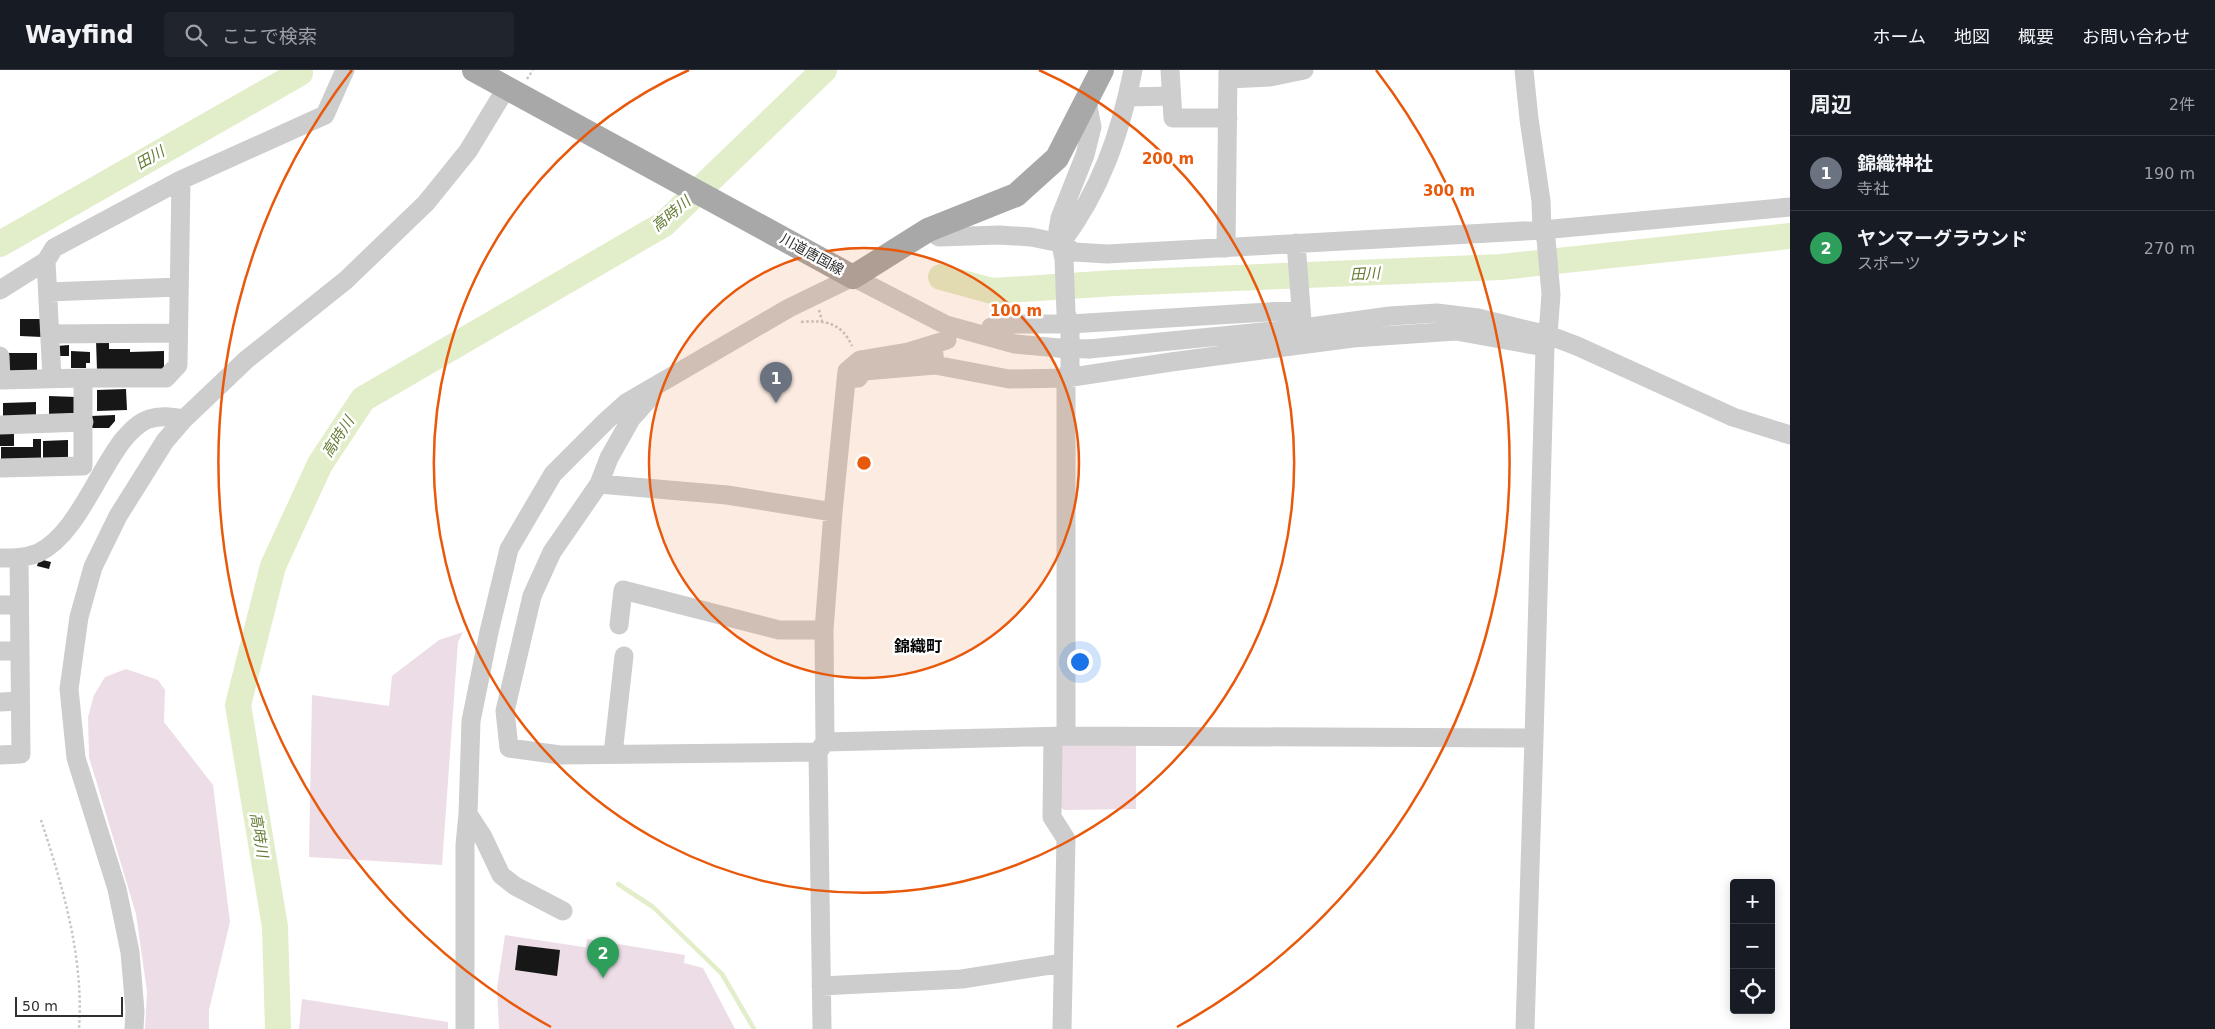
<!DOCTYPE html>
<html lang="ja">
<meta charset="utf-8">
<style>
:root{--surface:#171b24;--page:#20242c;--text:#f1f3f6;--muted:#9ea1a6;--line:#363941;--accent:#7c3aed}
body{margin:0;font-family:"DejaVu Sans","Noto Sans JP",sans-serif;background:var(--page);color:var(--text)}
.controls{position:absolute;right:15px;bottom:15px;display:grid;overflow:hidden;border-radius:5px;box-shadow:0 2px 12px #0003}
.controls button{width:45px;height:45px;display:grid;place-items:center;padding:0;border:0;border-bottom:1px solid var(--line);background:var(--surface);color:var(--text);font:25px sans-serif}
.scale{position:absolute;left:15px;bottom:12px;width:108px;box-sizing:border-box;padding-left:5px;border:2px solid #303030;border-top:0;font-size:14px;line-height:18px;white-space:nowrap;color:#303030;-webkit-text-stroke:4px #fff;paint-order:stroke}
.you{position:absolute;left:1079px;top:591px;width:18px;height:18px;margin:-12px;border:4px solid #fff;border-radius:50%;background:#1a73e8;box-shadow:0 0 0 8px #1a73e833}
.badge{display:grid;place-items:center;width:32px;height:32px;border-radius:50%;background:var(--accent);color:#fff;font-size:16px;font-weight:700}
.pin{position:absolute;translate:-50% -41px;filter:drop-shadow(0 1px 2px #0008)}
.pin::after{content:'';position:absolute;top:26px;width:18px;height:15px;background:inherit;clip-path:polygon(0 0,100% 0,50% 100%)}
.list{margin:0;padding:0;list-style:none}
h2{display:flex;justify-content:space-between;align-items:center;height:65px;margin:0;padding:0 20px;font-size:21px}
h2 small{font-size:16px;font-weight:400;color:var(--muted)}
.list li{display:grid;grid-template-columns:32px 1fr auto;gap:15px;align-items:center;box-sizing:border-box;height:75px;padding:0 20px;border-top:1px solid var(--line)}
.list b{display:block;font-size:19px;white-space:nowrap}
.list p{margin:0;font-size:16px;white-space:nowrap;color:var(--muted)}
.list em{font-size:16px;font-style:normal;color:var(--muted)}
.icon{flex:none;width:28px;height:28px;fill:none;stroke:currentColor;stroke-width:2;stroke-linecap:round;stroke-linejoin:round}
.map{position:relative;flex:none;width:1790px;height:959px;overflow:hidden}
header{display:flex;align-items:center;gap:30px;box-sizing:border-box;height:70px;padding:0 25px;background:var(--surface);border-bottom:1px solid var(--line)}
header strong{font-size:24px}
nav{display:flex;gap:28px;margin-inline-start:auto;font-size:18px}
.search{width:350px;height:45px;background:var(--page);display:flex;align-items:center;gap:12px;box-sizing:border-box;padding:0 18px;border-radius:5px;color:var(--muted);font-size:19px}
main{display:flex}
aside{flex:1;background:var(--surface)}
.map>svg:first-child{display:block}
.green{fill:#eddde7}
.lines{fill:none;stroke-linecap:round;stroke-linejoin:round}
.stream{stroke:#e2edc9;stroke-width:4.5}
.river{stroke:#e2edc9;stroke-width:26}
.building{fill:#171717}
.path{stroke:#c7c7c7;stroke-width:2.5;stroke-dasharray:2.5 2.5;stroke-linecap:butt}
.minor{stroke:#cdcdcd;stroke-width:19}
.major{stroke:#a8a8a8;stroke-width:24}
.minor-bridge{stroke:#cdcdcd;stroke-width:19}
.ring{fill:none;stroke:#e8590c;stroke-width:2.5}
.labels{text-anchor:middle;stroke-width:5;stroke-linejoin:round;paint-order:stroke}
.street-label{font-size:14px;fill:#303030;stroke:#fff}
.water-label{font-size:15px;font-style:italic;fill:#637b32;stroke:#fff}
.quarter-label{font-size:16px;font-weight:bold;fill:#000;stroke:#fff}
.centre{fill:#e8590c;stroke:#fff;stroke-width:2.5}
.ring-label{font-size:15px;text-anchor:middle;font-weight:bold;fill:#e8590c;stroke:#fff;stroke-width:5;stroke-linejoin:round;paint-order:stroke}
</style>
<header>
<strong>Wayfind</strong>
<div class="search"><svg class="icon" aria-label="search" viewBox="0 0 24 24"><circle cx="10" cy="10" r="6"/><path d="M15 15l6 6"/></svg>ここで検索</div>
<nav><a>ホーム</a><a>地図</a><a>概要</a><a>お問い合わせ</a></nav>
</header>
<main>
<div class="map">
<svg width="1790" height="959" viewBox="0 0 1790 959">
<rect width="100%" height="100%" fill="#fff"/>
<path class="green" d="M463 562 458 572 442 795 309 787 312 625 389 636 392 606 439 570Z
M126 599 158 610 165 620 164 652 213 715 230 852 209 940V959H145L147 922 136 844 89 687 88 647 94 625 105 607Z
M1061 672 1136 673V739L1064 740 1059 736Z
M505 865 603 880 586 877 587 869 685 885 684 893 703 898 735 959H499L497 918Z
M302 929 448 952V959H299Z"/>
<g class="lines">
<path class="stream" d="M618 814 653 837 722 904 754 959"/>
<path class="river" d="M0 174 300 3
M941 207 992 221 1115 213 1501 197 1790 166
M278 959 275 857 238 635 273 496 320 394 363 329 664 154 824 0"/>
</g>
<path class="building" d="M20 249H42V267L20 266Z
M109 269V279H130V282L164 281V299L97 300 96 270Z
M69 275V286H57V276Z
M71 281 90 282V293H86V298H71Z
M9 283H37V302H9Z
M126 319 127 340 97 341V320Z
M49 326 76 327 75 345 49 344Z
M36 332V348H3V333Z
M115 345V351L109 358H91V346Z
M14 362V376H0V363Z
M33 369H41V391H1V377H33Z
M68 370V390L43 391V371Z
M39 489 51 492 49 499 37 496Z
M518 875 560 880 557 906 515 900Z"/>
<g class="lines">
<path class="path" d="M527 9 533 0
M819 240 822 251
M801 252C825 250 841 252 852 276
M41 750C63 817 84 888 79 959"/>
<path class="minor" d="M1170 0 1173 48H1228
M1228 9 1270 7 1304 0
M1128 27 1171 26
M928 160 939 167 999 165 1031 167 1061 173 1074 182 1107 184 1542 160 1790 137
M1061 173C1101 120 1120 64 1133 0
M1296 173 1302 251
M1226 178 1228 0
M46 191 52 309
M0 220 46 191 54 178 181 110 325 45 345 0
M48 222 179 217
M991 257 1005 254H1070L1300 240
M50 264 178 263
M933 275 935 295 1009 309 1066 308 1171 292 1353 268 1456 261 1545 277 1548 265 1551 224 1546 169 1542 160 1541 131 1529 49 1524 0
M1089 279 1303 258 1390 246 1437 243 1478 248 1548 265 1577 276 1733 347 1790 365
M0 286 1 310
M858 308 864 301 935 295
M0 310 83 308
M655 316 649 329 631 349 609 388 599 414 552 482 532 526 505 641 509 678 560 685 818 682 825 672 824 560 833 442 847 301 860 290 908 282 947 270
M0 355 84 352
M0 398 83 396V308H166L178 295 181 110
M599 414 727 425 833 442
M0 488C13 488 26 488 38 483 76 465 97 403 123 370 130 362 139 352 149 349 161 345 172 347 184 349
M0 535H19
M619 555 623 520 779 560H824
M0 581H20
M0 632 20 631
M1066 666V308L1070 298V254L1066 243 1064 189 1058 160 1060 148 1085 85 1092 57 1087 31
M1053 668 1052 747 1066 769 1062 959
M1534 668 1545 277
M825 672 1066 666 1534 668 1525 959
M818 682 822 959
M613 684 624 586
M0 685 21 684 19 488
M468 744 483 767 501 805 515 816 563 841
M821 916 962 909 1063 893
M134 959 135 941 130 882 117 819 76 688 69 619 79 547 93 497 118 446 165 371 184 349 246 290 346 210 426 133 468 81 507 17
M465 959V775L468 744 471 651 489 562 509 479 553 404 606 351 626 333 789 238 853 207 946 255 1015 274 1059 278"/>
<path class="major" d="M474 0 853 207 928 160 1016 125 1057 88 1102 0"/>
<path class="minor-bridge" d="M1059 278 1089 279"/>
</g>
<circle cx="864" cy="393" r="215" fill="#e8590c" fill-opacity=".12"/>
<g class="ring">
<circle cx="864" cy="393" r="215"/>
<path d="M1039 0A430 430 0 1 1 689 0"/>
<path d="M551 957A645 645 0 0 1 352 0M1376 0A645 645 0 0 1 1177 957"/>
</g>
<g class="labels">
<g class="street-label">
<text transform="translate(812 184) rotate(29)" y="5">川道唐国線</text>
</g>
<g class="water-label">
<text transform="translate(150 88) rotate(-30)" y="5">田川</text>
<text transform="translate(671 144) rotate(-40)" y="5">高時川</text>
<text transform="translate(1365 204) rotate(-3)" y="5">田川</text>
<text transform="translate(338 367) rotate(-57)" y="5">高時川</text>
<text transform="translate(259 765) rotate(81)" y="5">高時川</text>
</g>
<g class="quarter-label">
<text x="918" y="582">錦織町</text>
</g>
</g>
<circle cx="864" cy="393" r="8" class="centre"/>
<g class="ring-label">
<text x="1168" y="94">200 m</text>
<text x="1449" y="126">300 m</text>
<text x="1016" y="246">100 m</text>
</g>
</svg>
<div class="controls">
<button>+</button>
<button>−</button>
<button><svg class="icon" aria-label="locate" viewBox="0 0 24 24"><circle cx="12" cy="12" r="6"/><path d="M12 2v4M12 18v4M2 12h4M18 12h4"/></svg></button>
</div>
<div class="scale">50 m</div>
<div class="you"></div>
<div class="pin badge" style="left:776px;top:333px;background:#6b7280">1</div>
<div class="pin badge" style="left:603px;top:908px;background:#2e9e5b">2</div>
</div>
<aside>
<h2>周辺<small>2件</small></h2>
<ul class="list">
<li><span class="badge" style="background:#6b7280">1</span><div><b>錦織神社</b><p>寺社</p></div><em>190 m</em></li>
<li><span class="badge" style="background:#2e9e5b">2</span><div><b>ヤンマーグラウンド</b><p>スポーツ</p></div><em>270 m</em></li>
</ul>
</aside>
</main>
